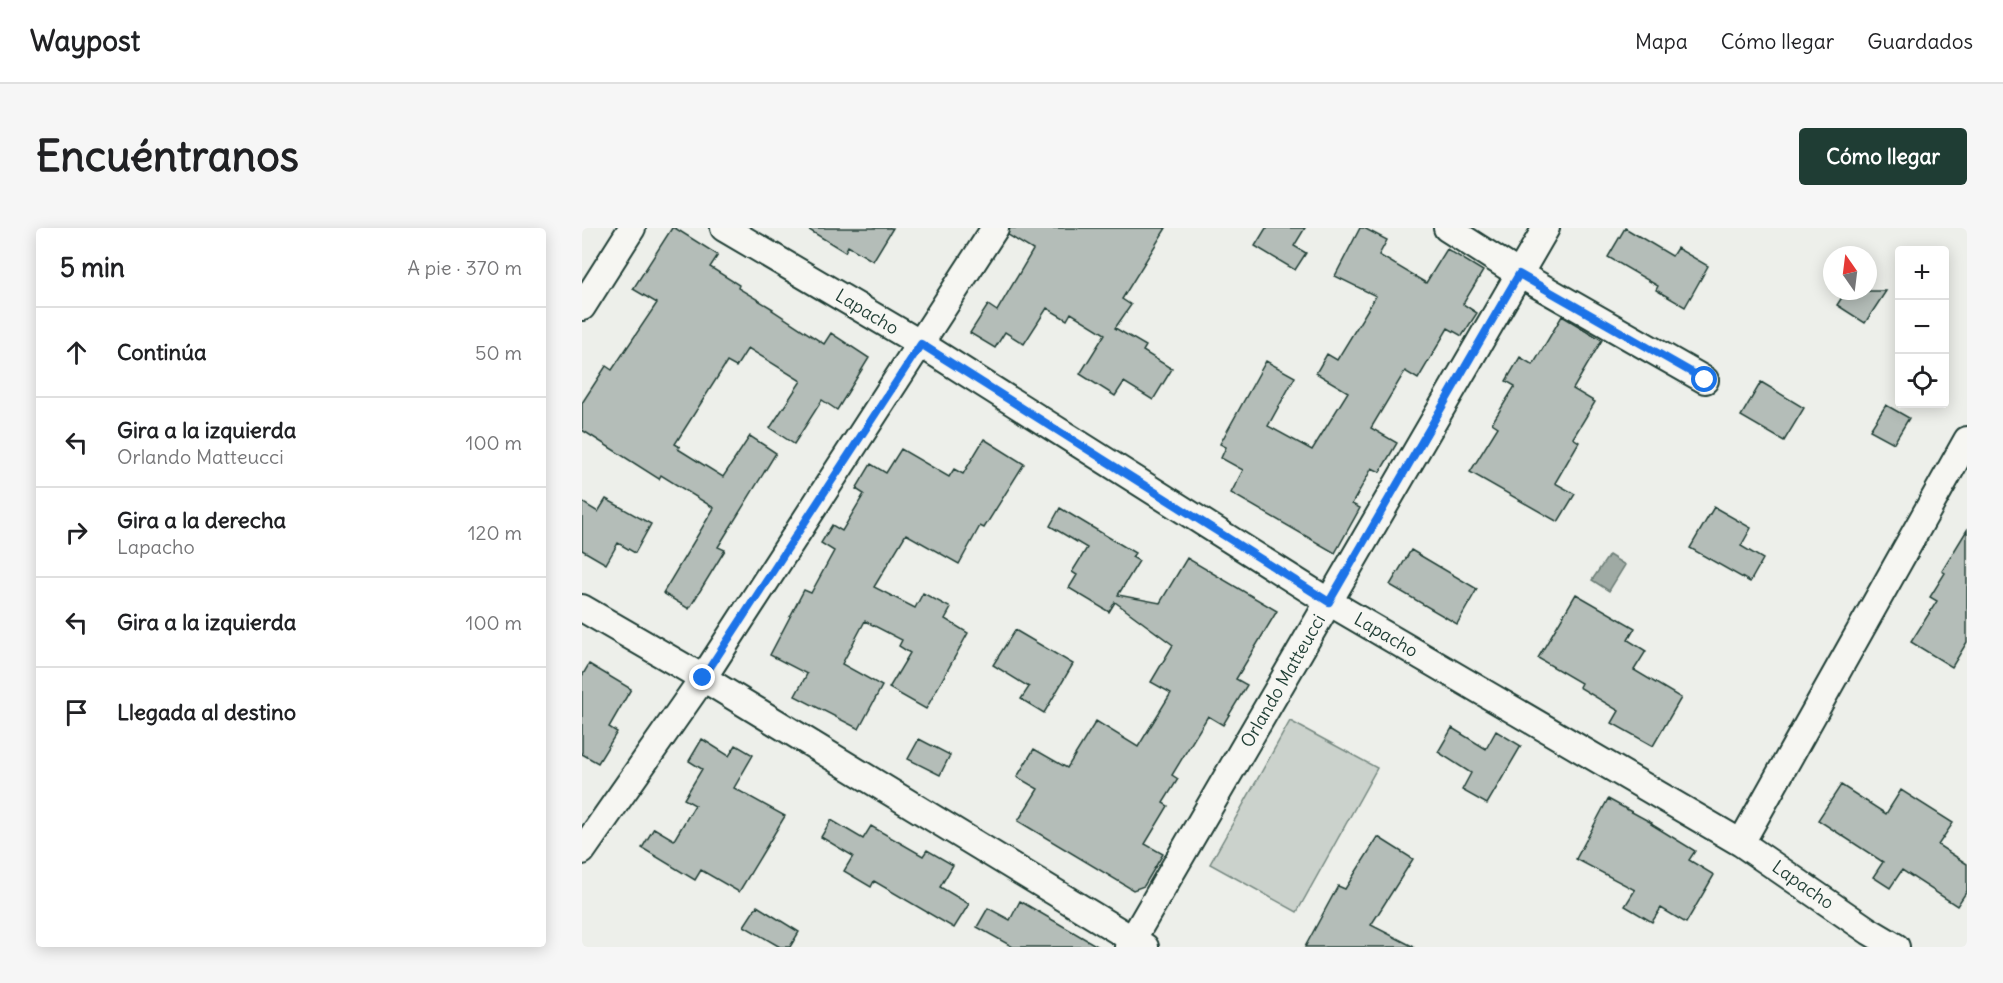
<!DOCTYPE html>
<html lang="es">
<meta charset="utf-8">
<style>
:root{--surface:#fff;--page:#f6f6f6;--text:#202124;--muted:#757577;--line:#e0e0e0;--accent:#1f3d34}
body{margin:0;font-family:Delius,sans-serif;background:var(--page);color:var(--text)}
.controls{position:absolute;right:18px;top:18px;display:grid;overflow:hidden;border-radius:6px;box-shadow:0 3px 15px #0003}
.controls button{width:54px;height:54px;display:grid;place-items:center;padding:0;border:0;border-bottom:2px solid var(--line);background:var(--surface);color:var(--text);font:30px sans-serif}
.compass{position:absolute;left:1241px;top:18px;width:54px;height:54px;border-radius:50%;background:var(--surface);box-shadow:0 3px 15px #0003;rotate:346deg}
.stop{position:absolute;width:18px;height:18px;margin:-14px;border:4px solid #1a73e8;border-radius:50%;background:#fff}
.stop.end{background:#1a73e8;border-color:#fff;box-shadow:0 2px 6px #0008}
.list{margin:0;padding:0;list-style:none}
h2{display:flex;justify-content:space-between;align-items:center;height:78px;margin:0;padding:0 24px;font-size:26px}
h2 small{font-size:20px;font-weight:400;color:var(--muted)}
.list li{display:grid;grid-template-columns:39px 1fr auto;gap:18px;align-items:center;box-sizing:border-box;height:90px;padding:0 24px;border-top:2px solid var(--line)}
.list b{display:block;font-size:22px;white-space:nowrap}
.list p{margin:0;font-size:20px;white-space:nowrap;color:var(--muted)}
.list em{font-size:20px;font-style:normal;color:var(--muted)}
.icon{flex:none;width:33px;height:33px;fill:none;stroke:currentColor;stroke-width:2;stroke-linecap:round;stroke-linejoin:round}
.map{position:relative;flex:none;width:1385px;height:719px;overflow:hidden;border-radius:6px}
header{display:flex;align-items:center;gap:36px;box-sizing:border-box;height:84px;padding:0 30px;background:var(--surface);border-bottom:2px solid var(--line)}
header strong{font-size:28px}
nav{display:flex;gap:33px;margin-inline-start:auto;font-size:21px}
.intro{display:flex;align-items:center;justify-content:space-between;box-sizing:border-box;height:144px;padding:0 36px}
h1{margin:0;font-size:42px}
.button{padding:15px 27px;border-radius:6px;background:var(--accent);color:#fff;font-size:21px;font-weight:700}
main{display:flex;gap:36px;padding:0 36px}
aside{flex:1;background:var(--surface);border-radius:6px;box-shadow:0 3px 15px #0003}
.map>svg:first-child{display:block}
.green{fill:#cbd2cc;stroke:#758880;stroke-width:1.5}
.water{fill:#9faaa4;stroke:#6c7e77;stroke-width:1.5}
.building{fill:#b4bdb8;stroke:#1f3d34;stroke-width:1.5}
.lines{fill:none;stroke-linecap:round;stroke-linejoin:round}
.street-casing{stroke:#1f3d34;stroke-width:30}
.street{stroke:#f6f6f2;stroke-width:26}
.route{stroke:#1a73e8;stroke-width:8}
.labels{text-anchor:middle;stroke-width:6;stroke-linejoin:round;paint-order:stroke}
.street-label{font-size:18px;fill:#1f3d34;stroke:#f6f6f2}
</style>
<header>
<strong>Waypost</strong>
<nav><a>Mapa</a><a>Cómo llegar</a><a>Guardados</a></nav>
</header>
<div class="intro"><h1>Encuéntranos</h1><a class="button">Cómo llegar</a></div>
<main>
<aside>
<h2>5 min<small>A pie · 370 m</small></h2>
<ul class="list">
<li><svg class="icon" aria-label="ahead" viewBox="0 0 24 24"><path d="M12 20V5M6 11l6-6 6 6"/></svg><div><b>Continúa</b></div><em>50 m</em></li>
<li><svg class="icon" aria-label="left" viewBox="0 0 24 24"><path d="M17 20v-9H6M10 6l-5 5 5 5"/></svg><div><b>Gira a la izquierda</b><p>Orlando Matteucci</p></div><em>100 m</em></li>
<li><svg class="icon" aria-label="right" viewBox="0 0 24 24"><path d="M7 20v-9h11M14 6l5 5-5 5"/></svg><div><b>Gira a la derecha</b><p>Lapacho</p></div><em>120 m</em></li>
<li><svg class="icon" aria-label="left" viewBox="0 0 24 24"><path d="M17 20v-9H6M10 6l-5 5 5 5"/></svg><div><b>Gira a la izquierda</b></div><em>100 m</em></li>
<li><svg class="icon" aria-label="arrive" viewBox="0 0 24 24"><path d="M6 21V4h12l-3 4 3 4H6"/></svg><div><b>Llegada al destino</b></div></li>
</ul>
</aside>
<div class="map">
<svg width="1385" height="719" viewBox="0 0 1385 719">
<rect width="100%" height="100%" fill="#edefea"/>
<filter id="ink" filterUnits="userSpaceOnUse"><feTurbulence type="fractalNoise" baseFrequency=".0167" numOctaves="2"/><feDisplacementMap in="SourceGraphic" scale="12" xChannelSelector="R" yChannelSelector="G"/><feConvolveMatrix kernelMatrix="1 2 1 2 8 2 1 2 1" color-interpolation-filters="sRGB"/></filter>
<g filter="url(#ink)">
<path class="green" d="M708 493 795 540 715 684 628 636Z"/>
<path class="water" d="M1027 327 1043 337 1027 363 1010 352Z"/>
<path class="building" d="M90 0H93L136 27 128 39 157 57 156 60 191 81 190 82 242 116 249 105 287 130 255 182 240 172 212 216 188 200 219 153 166 120 154 139 145 134 93 216 98 219 96 221 141 249 168 208 194 225 136 319 143 322 107 381 81 365 132 280 79 247 77 251 0 202V175L24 138 30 142 75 75 51 61Z
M224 0H311L291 33 266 18 263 24Z
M428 0H584L540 71 549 77 533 100 564 118 561 123 590 141 571 172 542 154 533 168 498 146 523 106 489 85 485 92 465 80 442 116 423 104 413 120 388 105 406 77 415 83 451 22 426 7Z
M684 0H723L712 18 724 25 713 42 673 18Z
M778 0H782L805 12 797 27 844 55 865 21 901 43 881 76 895 85 880 108 866 100 836 151 823 143 789 200 815 215 798 244 790 240 770 276 778 280 753 325 649 265 661 242 639 230 644 219 638 216 684 133 713 149 686 198 730 222 766 164 734 145 745 126 755 132 794 68 753 48Z
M1043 0 1090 28 1095 20 1126 38 1103 79 1074 62 1076 58 1026 29Z
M1264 63H1304L1283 95 1255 77Z
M980 88 1020 112 991 161 1013 174 991 210 997 214 973 255 993 266 976 294 888 244 916 199 910 195 933 158 924 153 938 129 951 137Z
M1179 154 1222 180 1202 213 1159 188Z
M1304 177 1327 190 1312 215 1288 202Z
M402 211 442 236 402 300 398 298 377 336 324 306 292 359 333 380 341 365 369 380 363 391 386 405 344 481 307 460 328 425 317 418 320 412 283 393 260 436 300 458 277 501 213 468 225 446 188 427 222 362 229 365 252 323 239 315 250 297 260 303 282 266 274 261 289 236 304 245 319 221 367 249 372 241 381 246Z
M24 271 69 296 53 325 36 315 24 336 0 322V274L16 284Z
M1132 279 1169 300 1159 318 1181 331 1168 354 1108 320Z
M478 280 553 325 550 329 557 333 536 367 578 375 605 330 695 383 654 451 665 457 641 497 626 488 590 547 596 551 581 575 586 578 563 616 581 626 562 658 551 662 436 593 456 561 435 549 452 521 485 540 514 493 556 519 589 465 569 454 591 417 533 374 527 384 487 360 495 347 490 344 505 320 468 298Z
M1385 302V414L1370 439 1329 414 1355 373 1348 369 1363 345 1360 343Z
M829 322 895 361 875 396 808 357Z
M994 366 1053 400 1046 412 1064 423 1052 442 1099 470 1071 518 1030 495 1037 483 997 459 999 455 956 430Z
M433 402 491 436 462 485 439 471 447 459 411 437Z
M7 436 49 461 27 499 35 504 16 535 0 526V448Z
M870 500 904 521 914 503 939 518 905 576 880 562 889 545 856 524Z
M120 511 147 528 154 517 171 527 152 560 203 588 157 664 119 642 113 652 60 620 72 600 92 612 113 577 102 571 120 541 107 533Z
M337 511 368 527 358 547 326 531Z
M1259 557 1304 586 1319 562 1371 595 1356 617 1385 636V663L1375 678 1320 642 1308 660 1291 649 1301 634 1236 592Z
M1026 571 1070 595 1069 596 1113 623 1107 632 1132 647 1104 695 1079 680 1070 694 1043 678 1053 662 994 631Z
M249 592 281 611 289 598 341 628 345 622 371 637 358 659 387 676 372 700 292 653 289 659 262 643 271 628 239 609Z
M796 609 831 631 789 697 832 719H723L756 658 763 661Z
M438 673 517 719H431L395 699 406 680 428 692Z
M175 678 217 704 208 719H198L162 698Z"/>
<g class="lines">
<g class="street-casing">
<path id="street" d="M142 0 339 116 747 374 1159 615 1287 703 1314 719
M865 0 937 46 1123 152
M0 79 50 0
M0 380 121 450 563 719
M1159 615 1385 212
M0 623 121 450 413 0
M546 719 964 0"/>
</g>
<use href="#street" class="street"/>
</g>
</g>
<g class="lines" filter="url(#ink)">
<path class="route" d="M121 450 339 116 747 374 937 46 1123 152"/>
</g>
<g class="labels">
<g class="street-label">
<text transform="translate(285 84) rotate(31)" y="6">Lapacho</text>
<text transform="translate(804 407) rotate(30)" y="6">Lapacho</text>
<text transform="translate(701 453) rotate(-60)" y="6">Orlando Matteucci</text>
<text transform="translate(1221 657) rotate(35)" y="6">Lapacho</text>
</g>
</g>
</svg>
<div class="controls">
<button>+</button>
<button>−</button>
<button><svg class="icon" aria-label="locate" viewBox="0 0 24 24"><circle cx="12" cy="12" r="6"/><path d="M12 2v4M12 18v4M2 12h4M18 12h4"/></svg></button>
</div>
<svg class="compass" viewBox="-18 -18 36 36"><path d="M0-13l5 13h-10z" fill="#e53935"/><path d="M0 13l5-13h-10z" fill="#757577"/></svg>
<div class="stop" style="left:1123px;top:152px"></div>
<div class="stop end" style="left:121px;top:450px"></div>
</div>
</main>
